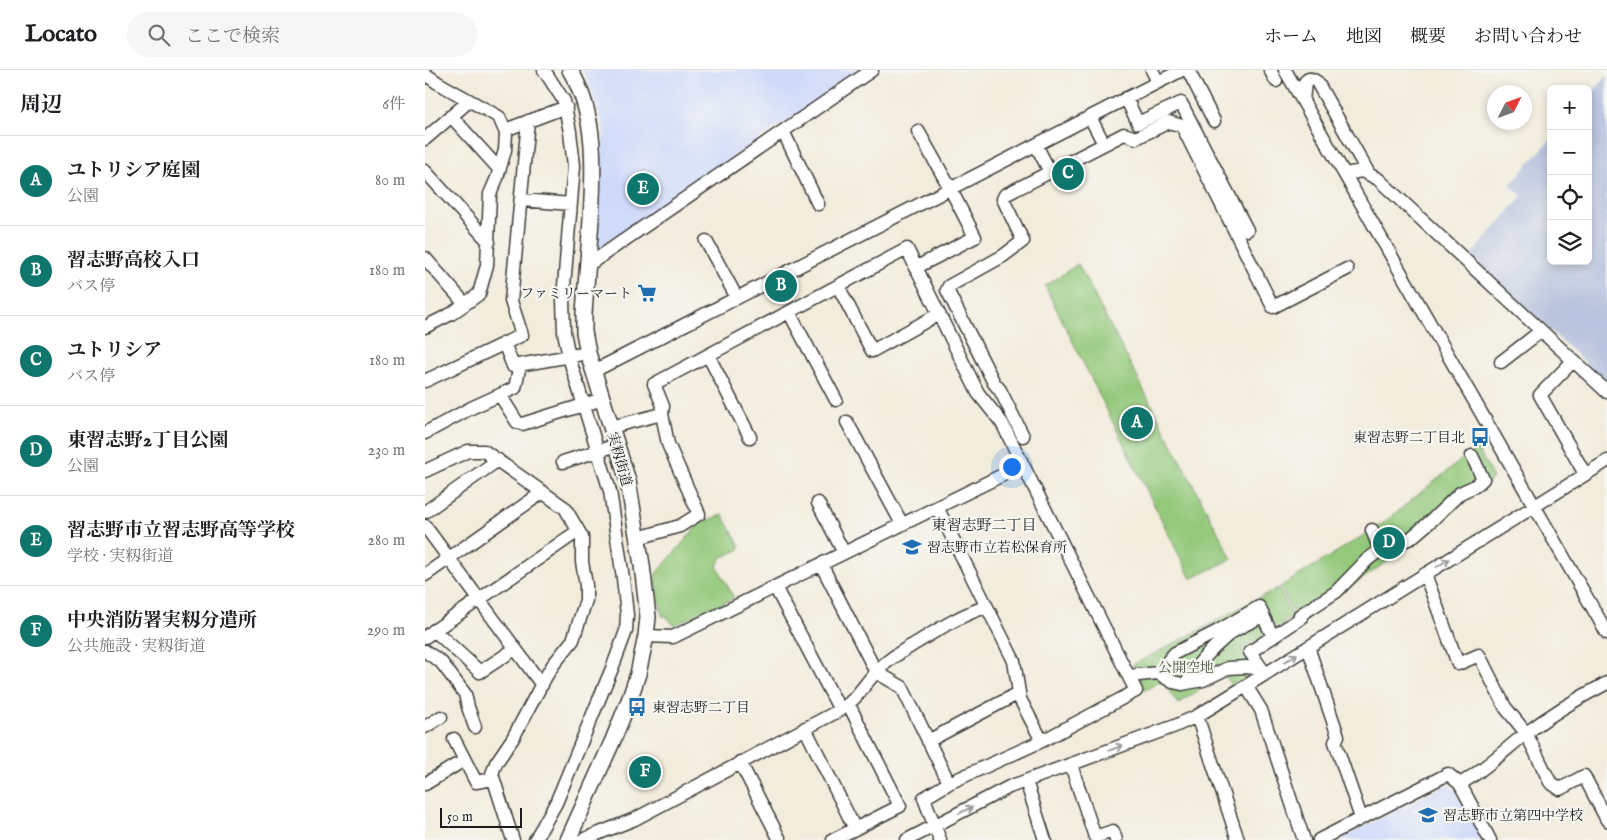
<!DOCTYPE html>
<html lang="ja">
<meta charset="utf-8">
<style>
:root{--surface:#fff;--page:#f6f6f6;--text:#202124;--muted:#757577;--line:#e0e0e0;--accent:#0f766e}
body{margin:0;font-family:"IM FELL English","Noto Serif JP",serif;background:var(--page);color:var(--text)}
.controls{position:absolute;right:15px;top:15px;display:grid;overflow:hidden;border-radius:8px;box-shadow:0 2px 8px #0003}
.controls button{width:45px;height:45px;display:grid;place-items:center;padding:0;border:0;border-bottom:1px solid var(--line);background:var(--surface);color:var(--text);font:25px sans-serif}
.compass{position:absolute;left:1062px;top:15px;width:45px;height:45px;border-radius:50%;background:var(--surface);box-shadow:0 2px 8px #0003;rotate:48deg}
.scale{position:absolute;left:15px;bottom:12px;width:82px;box-sizing:border-box;padding-left:5px;border:2px solid #1c1c1c;border-top:0;font-size:14px;line-height:18px;white-space:nowrap;color:#1c1c1c;-webkit-text-stroke:4px #f6f6f2;paint-order:stroke}
.you{position:absolute;left:586px;top:396px;width:18px;height:18px;margin:-12px;border:4px solid #fff;border-radius:50%;background:#1a73e8;box-shadow:0 0 0 8px #1a73e833}
.badge{display:grid;place-items:center;width:32px;height:32px;border-radius:50%;background:var(--accent);color:#fff;font-size:16px;font-weight:700}
.pin{position:absolute;translate:-50% -50%;border:2px solid #fff;box-shadow:0 1px 5px #0006}
.list{margin:0;padding:0;list-style:none}
h2{display:flex;justify-content:space-between;align-items:center;height:65px;margin:0;padding:0 20px;font-size:21px}
h2 small{font-size:16px;font-weight:400;color:var(--muted)}
.list li{display:grid;grid-template-columns:32px 1fr auto;gap:15px;align-items:center;box-sizing:border-box;height:90px;padding:0 20px;border-top:1px solid var(--line)}
.list b{display:block;font-size:19px;white-space:nowrap}
.list p{margin:0;font-size:16px;white-space:nowrap;color:var(--muted)}
.list em{font-size:16px;font-style:normal;color:var(--muted)}
.icon{flex:none;width:28px;height:28px;fill:none;stroke:currentColor;stroke-width:2;stroke-linecap:round;stroke-linejoin:round}
.map{position:relative;flex:none;width:1182px;height:770px;overflow:hidden}
header{display:flex;align-items:center;gap:30px;box-sizing:border-box;height:70px;padding:0 25px;background:var(--surface);border-bottom:1px solid var(--line)}
header strong{font-size:24px}
nav{display:flex;gap:28px;margin-inline-start:auto;font-size:18px}
.search{width:350px;height:45px;background:var(--page);display:flex;align-items:center;gap:12px;box-sizing:border-box;padding:0 18px;border-radius:28px;color:var(--muted);font-size:19px}
main{display:flex}
aside{flex:1;background:var(--surface)}
.map>svg:first-child{display:block}
.built{fill:#cfdafa}
.industrial{fill:#bac4de}
.green{fill:#94c97b;stroke:#58724c}
.lines{fill:none;stroke-linecap:round;stroke-linejoin:round}
.minor-casing{stroke:#3c3b39;stroke-width:15}
.major-casing{stroke:#3c3b39;stroke-width:18}
.minor{stroke:#fff;stroke-width:12}
.major{stroke:#fff;stroke-width:15}
.oneway{stroke:#999}
.labels{text-anchor:middle;stroke-width:4.5;stroke-linejoin:round;paint-order:stroke}
.poi-label{font-size:14px;fill:#1c1c1c;stroke:#f6f6f2;text-anchor:start}
.street-label{font-size:14px;fill:#1c1c1c;stroke:#f6f6f2}
.park-label{font-size:14px;fill:#46593d;stroke:#f6f6f2}
.neighbourhood-label{font-size:15px;fill:#1c1c1c;stroke:#f6f6f2}
</style>
<header>
<strong>Locato</strong>
<div class="search"><svg class="icon" aria-label="search" viewBox="0 0 24 24"><circle cx="10" cy="10" r="6"/><path d="M15 15l6 6"/></svg>ここで検索</div>
<nav><a>ホーム</a><a>地図</a><a>概要</a><a>お問い合わせ</a></nav>
</header>
<main>
<aside>
<h2>周辺<small>6件</small></h2>
<ul class="list">
<li><span class="badge">A</span><div><b>ユトリシア庭園</b><p>公園</p></div><em>80 m</em></li>
<li><span class="badge">B</span><div><b>習志野高校入口</b><p>バス停</p></div><em>180 m</em></li>
<li><span class="badge">C</span><div><b>ユトリシア</b><p>バス停</p></div><em>180 m</em></li>
<li><span class="badge">D</span><div><b>東習志野2丁目公園</b><p>公園</p></div><em>230 m</em></li>
<li><span class="badge">E</span><div><b>習志野市立習志野高等学校</b><p>学校 · 実籾街道</p></div><em>280 m</em></li>
<li><span class="badge">F</span><div><b>中央消防署実籾分遣所</b><p>公共施設 · 実籾街道</p></div><em>290 m</em></li>
</ul>
</aside>
<div class="map">
<svg width="1182" height="770" viewBox="0 0 1182 770">
<rect width="100%" height="100%" fill="#f6f6f2"/>
<filter id="ink" filterUnits="userSpaceOnUse"><feTurbulence type="fractalNoise" baseFrequency=".02" numOctaves="2"/><feDisplacementMap in="SourceGraphic" scale="10" xChannelSelector="R" yChannelSelector="G"/><feConvolveMatrix kernelMatrix="1 2 1 2 8 2 1 2 1" color-interpolation-filters="sRGB"/></filter>
<filter id="wash" filterUnits="userSpaceOnUse"><feTurbulence type="fractalNoise" baseFrequency=".0096" numOctaves="4" result="noise"/><feDisplacementMap in="SourceGraphic" scale="20" xChannelSelector="R" yChannelSelector="G"/><feGaussianBlur stdDeviation="1.12" result="paint"/><feColorMatrix in="noise" values="0 0 0 0 0 0 0 0 0 0 0 0 0 0 0 0 0 1.4 0 .05"/><feComposite in="paint" operator="in"/></filter>
<g filter="url(#wash)">
<rect width="100%" height="100%" fill="#f2ecdb"/>
<path class="built" d="M157 0H437L171 180 179 57 160 5Z
M1023 714 1031 720 1057 770H913Z"/>
<path class="industrial" d="M1182 6V313L1045 186 1097 126 1085 115 1126 69V191H1163V27Z"/>
<path class="green" d="M653 194 807 489 766 509 620 216Z
M1052 377 1068 408 992 471 892 540 883 548 831 582 835 603 819 580 871 548 855 517 957 454Z
M298 445 315 476 314 480 297 487 292 496 309 528 249 555 241 546H237L230 505 275 453Z
M853 518 868 547 816 579 833 603 808 619 799 604 753 634 737 611 720 620 708 595Z"/>
</g>
<g filter="url(#ink)">
<g class="lines">
<g class="minor-casing">
<path id="minor" d="M727 0 733 12
M763 0 789 51
M845 0 851 11
M860 0 1182 563
M0 4 13 13 74 47 81 63 80 80 72 108 65 124 62 195 54 224 26 244 0 257
M701 28 713 53 756 33 822 160
M878 31 880 12C884 7 888 9 892 12L944 104
M26 46 74 99
M665 47 679 74
M80 60 141 37
M358 61 393 134
M0 69 44 31
M611 75 625 102
M0 101 64 172
M920 104 937 101 953 109 1182 322
M96 130 146 134
M281 171 312 228
M0 188 40 234
M163 195 447 0
M490 198 550 167 525 118 493 61
M413 216 447 281 514 244
M364 242 411 330
M79 273 88 296 163 283
M283 285 325 367
M1148 291 1115 325 1160 404
M1076 292 1116 261
M169 301 757 0
M0 311 97 265 86 231 103 51
M75 325 92 352 97 354 178 329
M422 352 477 454
M186 357 237 344 238 336 229 314 482 179 553 323 577 353 711 621 617 671 595 629 589 591 512 437
M0 363 46 338 90 318 95 295
M598 366 575 320 569 313 522 220 524 216 578 186 598 171 578 129 580 125 699 64 711 68 744 52 757 56 848 237 922 199
M138 392 192 375
M0 401 43 381H59L140 438 157 467V492L161 515V530L148 570 128 595 120 608 88 668 71 693 67 704 88 770
M393 433 419 483
M0 442 73 390
M0 456 117 615
M947 460 955 480
M213 468 255 456 274 444 243 374 237 344
M396 494 451 602 477 617 524 713 499 728 515 770
M1000 504 1033 594 1054 585 1080 637 1101 663 1125 712 1135 719 1159 706 1182 750
M0 505 118 422
M350 517 415 640
M9 560 55 602 90 579
M221 566 248 567 598 395
M0 567 153 461
M883 577 913 666 910 672 936 748
M0 581 16 592 40 624 43 637 50 657
M704 606 733 603 748 612 757 614 778 610 803 598 821 597 837 599 825 582 876 548 875 545 911 522 942 490 955 480 986 468 1007 450 1035 423 1050 416 1058 409 1047 386
M741 608C739 598 743 589 750 583L793 561 834 537 848 567
M762 613C768 597 790 576 803 565 813 557 826 552 838 546
M821 616 836 640 879 770
M772 646 813 770
M0 657 16 647
M380 658 430 759
M29 669 51 712 68 709
M503 671 594 623
M315 692 355 770
M646 695 670 767 688 761 691 770
M601 711 620 770
M524 713 617 671
M0 714 31 695
M1035 714C1059 700 1079 681 1100 664 1126 644 1153 628 1182 613
M110 770 131 733 188 596 201 561 202 545 198 508 185 421 144 287 139 262 138 228 149 96 145 62 139 31 119 0
M157 770 210 749 415 640C432 630 439 614 452 601 465 587 480 580 496 570 517 557 538 544 561 537
M408 770 475 736 424 635
M482 770 584 717 750 656 772 646 821 616 1182 391
M894 770 1023 704 1035 714 1065 770"/>
</g>
<g class="major-casing">
<path id="major" d="M143 770 188 670 205 628 213 604 221 566 223 547 217 495 203 411 163 283 159 262V244C161 212 164 181 166 149 169 98 172 45 145 0"/>
</g>
<use href="#minor" class="minor"/>
<use href="#major" class="major"/>
</g>
<defs><path id="oneway-shaft" d="M-6 0H5M1.5-3L5.5 0L1.5 3" fill="none" stroke-width="1.6" stroke-linecap="round" stroke-linejoin="round" transform="scale(1.25)"/></defs>
<g class="oneway">
<use href="#oneway-shaft" transform="translate(1018 493) rotate(-32)"/>
<use href="#oneway-shaft" transform="translate(866 588) rotate(-33)"/>
<use href="#oneway-shaft" transform="translate(691 678) rotate(-21)"/>
<use href="#oneway-shaft" transform="translate(541 740) rotate(-27)"/>
</g>
</g>
<defs>
<g id="supermarket-bare" transform="scale(1.5)"><path d="M-6-5.5h2.5l.6 2H6L4.5 2H-2.5L-4.4-4H-6ZM-1.5 3.2a1.3 1.3 0 1 0 .1 0ZM3 3.2a1.3 1.3 0 1 0 .1 0Z" fill="#1f6fb2" stroke="#f6f6f2" stroke-width="2.5" paint-order="stroke"/></g>
<g id="bus-bare" transform="scale(1.5)"><path d="M-5-6H5V4H4V6H2V4H-2V6H-4V4H-5ZM-3.5-4V0h7V-4ZM-3.5 1.2v1.5H-2V1.2ZM2 1.2v1.5H3.5V1.2Z" fill="#1f6fb2" stroke="#f6f6f2" stroke-width="2.5" paint-order="stroke"/></g>
<g id="school-bare" transform="scale(1.5)"><path d="M0-5L7-2L0 1L-7-2ZM-4 1L0 2.5L4 1V4Q0 6-4 4Z" fill="#1f6fb2" stroke="#f6f6f2" stroke-width="2.5" paint-order="stroke"/></g>
</defs>
<g fill-rule="evenodd">
<use href="#supermarket-bare" x="222" y="223"/>
<use href="#bus-bare" x="1055" y="367"/>
<use href="#school-bare" x="487" y="477"/>
<use href="#bus-bare" x="212" y="637"/>
<use href="#school-bare" x="1003" y="745"/>
</g>
<g class="labels">
<g class="poi-label">
<text x="207" y="228" text-anchor="end">ファミリーマート</text>
<text x="1040" y="372" text-anchor="end">東習志野二丁目北</text>
<text x="502" y="482">習志野市立若松保育所</text>
<text x="227" y="642">東習志野二丁目</text>
<text x="1018" y="750">習志野市立第四中学校</text>
</g>
<g class="street-label">
<text transform="translate(195 389) rotate(74)" y="5">実籾街道</text>
</g>
<g class="park-label">
<text x="761" y="602">公開空地</text>
</g>
<g class="neighbourhood-label">
<text x="559" y="460">東習志野二丁目</text>
</g>
</g>
</svg>
<div class="controls">
<button>+</button>
<button>−</button>
<button><svg class="icon" aria-label="locate" viewBox="0 0 24 24"><circle cx="12" cy="12" r="6"/><path d="M12 2v4M12 18v4M2 12h4M18 12h4"/></svg></button>
<button><svg class="icon" aria-label="layers" viewBox="0 0 24 24"><path d="M12 4l9 5-9 5-9-5zM3 14l9 5 9-5"/></svg></button>
</div>
<svg class="compass" viewBox="-18 -18 36 36"><path d="M0-13l5 13h-10z" fill="#e53935"/><path d="M0 13l5-13h-10z" fill="#757577"/></svg>
<div class="scale">50 m</div>
<div class="you"></div>
<div class="pin badge" style="left:712px;top:353px">A</div>
<div class="pin badge" style="left:356px;top:216px">B</div>
<div class="pin badge" style="left:643px;top:104px">C</div>
<div class="pin badge" style="left:964px;top:473px">D</div>
<div class="pin badge" style="left:218px;top:119px">E</div>
<div class="pin badge" style="left:220px;top:702px">F</div>
</div>
</main>
